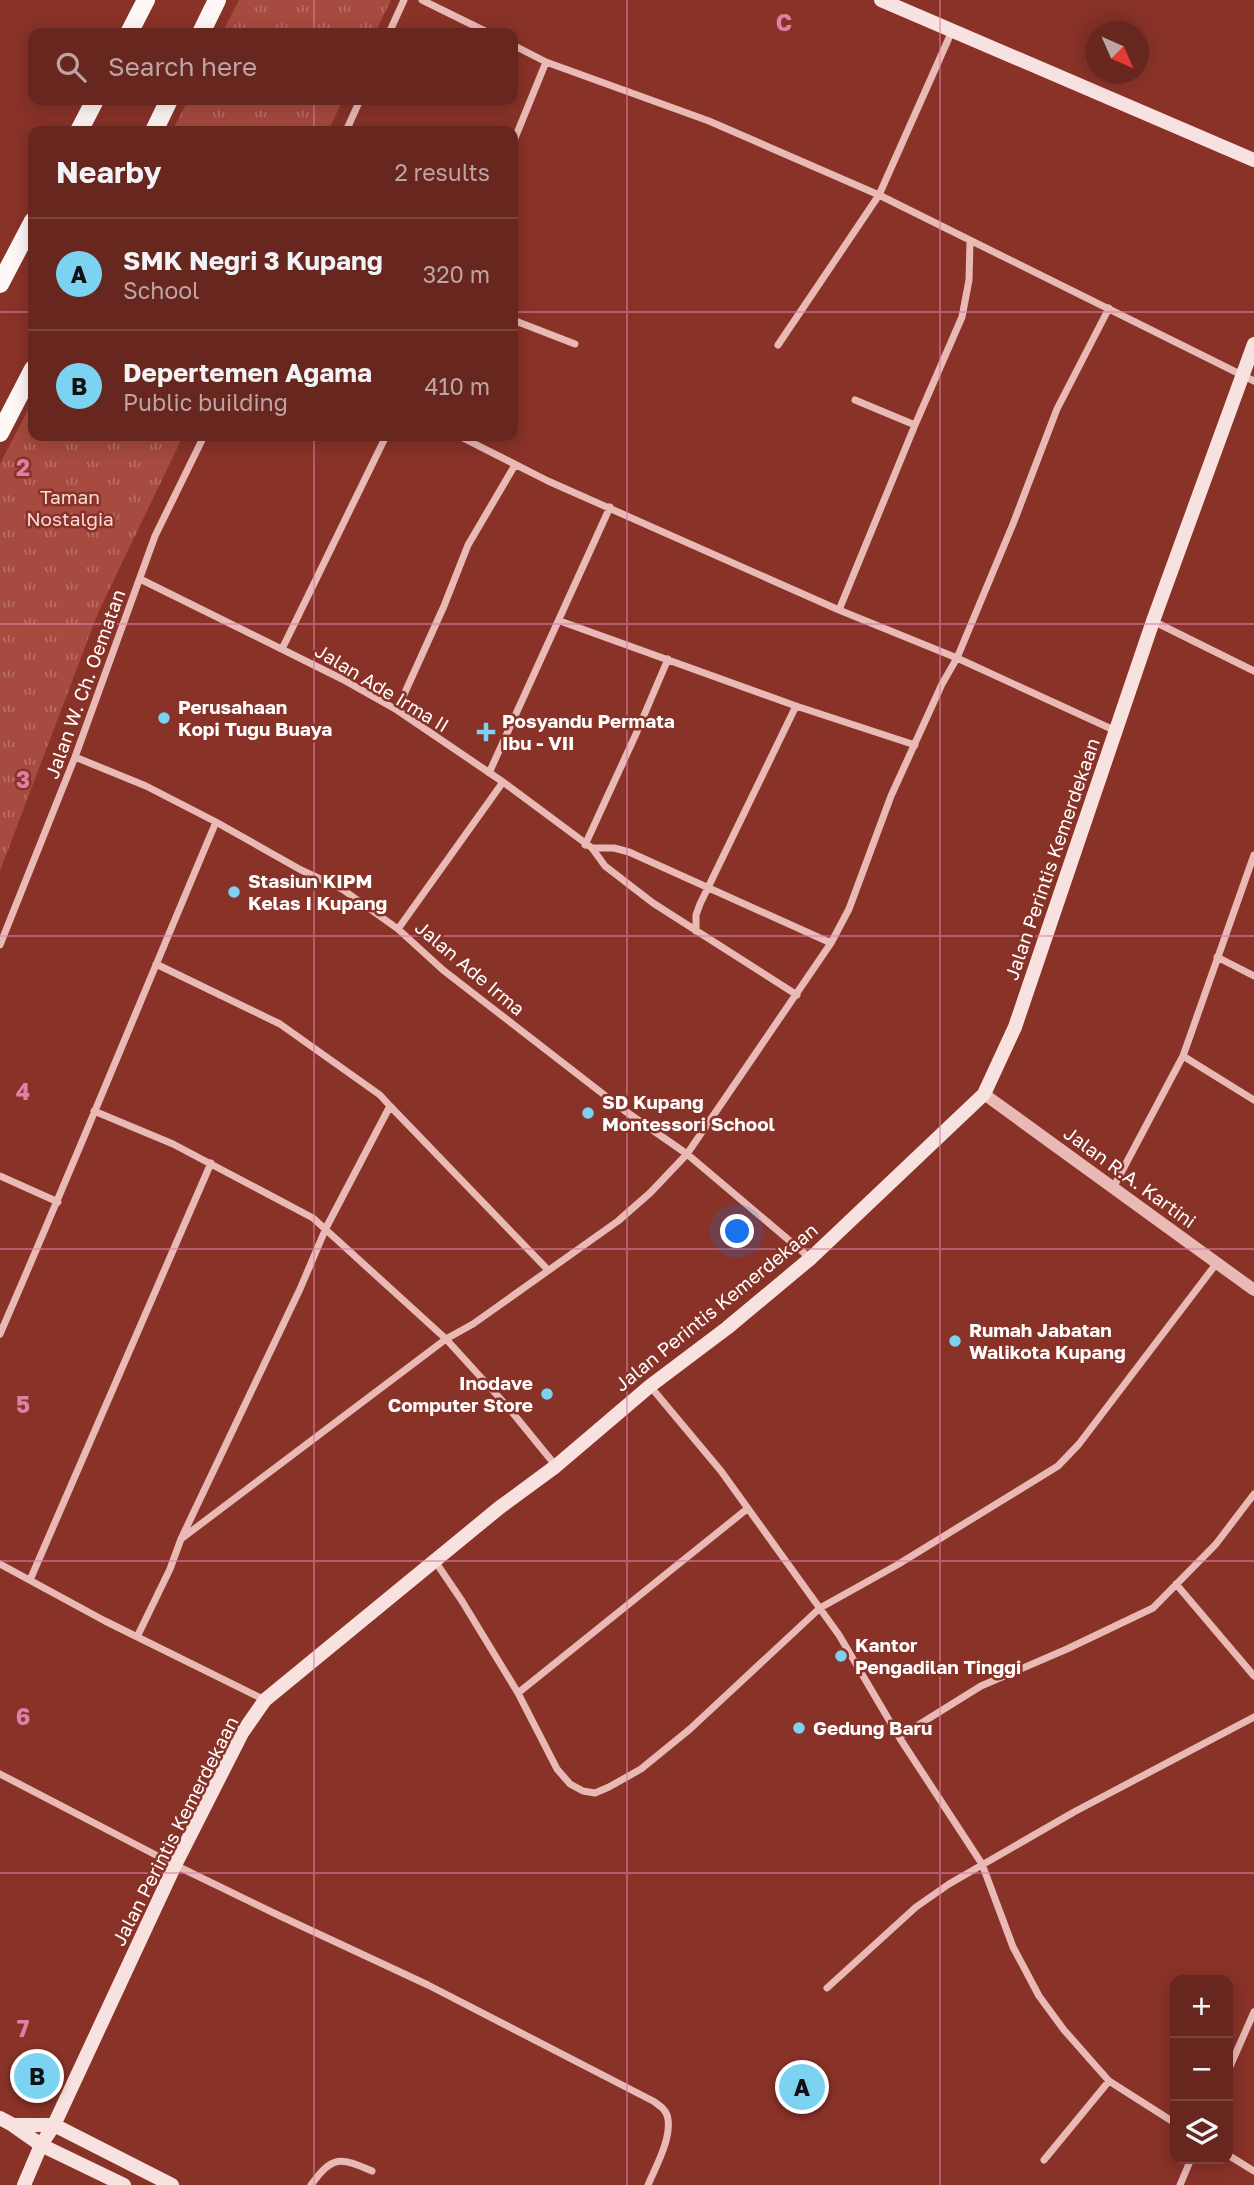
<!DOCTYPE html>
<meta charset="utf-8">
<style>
:root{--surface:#67261e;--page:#6d2e27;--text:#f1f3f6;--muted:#bda5a4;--line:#7a433c;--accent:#7bd3f1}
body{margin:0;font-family:"Golos Text",sans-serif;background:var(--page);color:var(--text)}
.controls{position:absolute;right:21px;bottom:21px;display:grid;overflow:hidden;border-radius:14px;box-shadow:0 4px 18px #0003}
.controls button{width:63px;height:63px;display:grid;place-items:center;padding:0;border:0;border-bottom:2px solid var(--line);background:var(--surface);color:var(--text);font:35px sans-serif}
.compass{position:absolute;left:1086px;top:21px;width:63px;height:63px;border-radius:50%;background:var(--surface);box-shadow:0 4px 18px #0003;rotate:135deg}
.you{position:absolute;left:738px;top:1232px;width:24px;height:24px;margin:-18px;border:5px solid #fff;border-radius:50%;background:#1a73e8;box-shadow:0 0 0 10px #1a73e833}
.badge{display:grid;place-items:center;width:46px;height:46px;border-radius:50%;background:var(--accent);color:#111;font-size:23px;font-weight:700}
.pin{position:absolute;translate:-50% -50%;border:4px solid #fff;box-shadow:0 2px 7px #0006}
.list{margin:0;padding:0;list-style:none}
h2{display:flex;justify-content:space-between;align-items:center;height:91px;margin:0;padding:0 28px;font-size:30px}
h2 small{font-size:23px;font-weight:400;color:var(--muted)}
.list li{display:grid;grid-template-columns:46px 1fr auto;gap:21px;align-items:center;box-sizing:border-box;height:112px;padding:0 28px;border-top:2px solid var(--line)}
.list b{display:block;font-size:26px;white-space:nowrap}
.list p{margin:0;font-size:23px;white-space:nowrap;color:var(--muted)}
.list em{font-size:23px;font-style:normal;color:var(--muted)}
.icon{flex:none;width:38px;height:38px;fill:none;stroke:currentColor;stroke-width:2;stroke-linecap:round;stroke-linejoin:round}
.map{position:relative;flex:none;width:1254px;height:2185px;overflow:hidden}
.search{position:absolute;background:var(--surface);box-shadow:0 4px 18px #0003;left:28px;top:28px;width:490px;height:77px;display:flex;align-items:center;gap:18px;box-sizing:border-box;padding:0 24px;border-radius:14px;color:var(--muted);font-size:26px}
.panel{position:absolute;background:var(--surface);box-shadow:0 4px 18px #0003;left:28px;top:126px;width:490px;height:315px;border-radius:14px}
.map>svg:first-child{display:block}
.park{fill:url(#park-tufts)}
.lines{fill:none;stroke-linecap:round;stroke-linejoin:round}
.minor{stroke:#e9b9b5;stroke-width:7}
.tertiary{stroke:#e9b9b5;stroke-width:12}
.secondary{stroke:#f8e2df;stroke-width:14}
.primary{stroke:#fef8f7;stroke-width:18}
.grid{fill:none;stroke:#dd80a5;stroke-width:2;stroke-opacity:0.55}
.poi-dot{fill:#7bd3f1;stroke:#893228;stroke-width:2.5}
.labels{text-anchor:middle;stroke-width:5;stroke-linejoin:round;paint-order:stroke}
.park-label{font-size:19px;fill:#f7dbd9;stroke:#893228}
.street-label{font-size:19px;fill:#fff;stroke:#893228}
.poi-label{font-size:19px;font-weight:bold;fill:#fff;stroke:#893228;text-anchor:start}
.grid-label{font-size:23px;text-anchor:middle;font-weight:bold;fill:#dd80a5;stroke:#893228;stroke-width:5;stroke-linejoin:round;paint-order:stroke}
</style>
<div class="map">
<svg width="1254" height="2185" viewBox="0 0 1254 2185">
<defs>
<pattern id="park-tufts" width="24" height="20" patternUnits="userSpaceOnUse" patternTransform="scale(1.75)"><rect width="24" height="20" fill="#a74a3f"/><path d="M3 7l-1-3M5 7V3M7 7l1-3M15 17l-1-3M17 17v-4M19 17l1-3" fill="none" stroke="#b96e65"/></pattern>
</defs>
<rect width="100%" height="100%" fill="#893228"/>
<path class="park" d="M239 0H391L375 33H222Z
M188 100H343L328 131H172Z
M33 400V436H183L98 613 0 871V464Z"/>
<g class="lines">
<path class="minor" d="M422 0 489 33
M952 31 879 195 1254 381
M389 33 404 0
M513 45 546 62 709 121 879 195 778 345
M346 131 360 100
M513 143 546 62
M513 320 575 344
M855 400 915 425
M459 436 548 481 839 610 957 658 1116 731
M140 579 342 679 397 710 503 782 592 848 605 866 653 903 797 995
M839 610 915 425 962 317 969 280 970 242
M560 621 796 706 915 745
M1153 621 1254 671
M282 649 386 436
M397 710 444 606 468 545 515 465
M75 757 146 786 216 822 301 870 342 889 398 929 443 970 625 1111 687 1154 810 1258
M489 773 610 507
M585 845 636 734 668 659
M592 848H614L629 852 831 943
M398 929 503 782
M696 931V915L700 904 796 706
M0 945 75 757 155 536 204 436
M1217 957 1254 976
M1183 1056 1254 1100
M390 1106 548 1270
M94 1111 173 1144 313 1218 446 1339 507 1406 556 1466
M0 1176 58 1202
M1113 1188 1183 1056 1254 855
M0 1334C74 1164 144 992 216 822
M650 1386 721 1471 839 1635 899 1737 982 1864 1013 1947 1039 1996 1064 2030 1109 2081 1175 2123
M181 1539 446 1339 473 1324 618 1221 650 1193 687 1154 831 943 849 909 891 796 942 684 957 658 1013 524 1057 409 1109 308
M435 1561 462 1601 518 1693 557 1769 570 1784 583 1791 595 1793 609 1787 641 1769 690 1729 820 1608 897 1565 1058 1466 1079 1444 1216 1264
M0 1564 105 1621 265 1700
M30 1580 211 1163
M1176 1584 1254 1676
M138 1635 170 1569 181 1539 300 1289 326 1228 390 1106 380 1095 280 1024 156 964
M518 1693 747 1509
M899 1737 981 1686 1067 1649 1153 1608 1216 1544 1254 1494
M0 1774 175 1865 280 1916 428 1985 653 2101C660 2106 667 2110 668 2119 671 2140 656 2166 648 2185
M827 1988 916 1907 949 1884 1074 1812 1254 1717
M1228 2071 1254 2012
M1228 2155 1254 2171
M1044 2160 1109 2081
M311 2185C333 2155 340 2157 372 2171
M1180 2185 1191 2159"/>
<path class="tertiary" d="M984 1094 1254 1290"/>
<path class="secondary" d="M881 0 1254 160
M0 2118 13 2125H54L172 2185
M14 2126 41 2145 124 2185
M24 2185 41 2145 54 2125 175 1865 242 1733 265 1700 499 1508 556 1466 650 1386 727 1328 811 1258 984 1094 1015 1027 1153 621 1254 344"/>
<path class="primary" d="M129 33 146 0
M201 33 217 0
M79 131 95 100
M154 131 169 100
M0 284 33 221
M0 433 33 369"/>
</g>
<path class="grid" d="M314 0V33M627 0V2185M940 0V2185M314 100V131M0 312H33M513 312H1254M314 436V2185M0 624H1254M0 936H1254M0 1249H1254M0 1561H1254M0 1873H1254"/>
<g class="poi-dot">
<circle cx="164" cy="718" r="7"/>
<path d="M482.5 721.5h7v7h7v7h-7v7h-7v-7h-7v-7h7z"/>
<circle cx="234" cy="892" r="7"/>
<circle cx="588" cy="1113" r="7"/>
<circle cx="955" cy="1341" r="7"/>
<circle cx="547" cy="1394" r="7"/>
<circle cx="841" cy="1656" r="7"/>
<circle cx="799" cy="1728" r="7"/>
</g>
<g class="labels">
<g class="park-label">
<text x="70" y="504">Taman<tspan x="70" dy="22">Nostalgia</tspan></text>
</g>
<g class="street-label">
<text transform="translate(85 684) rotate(-70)" y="7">Jalan W. Ch. Oematan</text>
<text transform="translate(382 688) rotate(31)" y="7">Jalan Ade Irma II</text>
<text transform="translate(1052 859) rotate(-71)" y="7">Jalan Perintis Kemerdekaan</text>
<text transform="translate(470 968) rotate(40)" y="7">Jalan Ade Irma</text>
<text transform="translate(1130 1177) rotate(36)" y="7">Jalan R.A. Kartini</text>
<text transform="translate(716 1307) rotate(-39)" y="7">Jalan Perintis Kemerdekaan</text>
<text transform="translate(175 1831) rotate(-63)" y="7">Jalan Perintis Kemerdekaan</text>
</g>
<g class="poi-label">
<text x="178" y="714">Perusahaan<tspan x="178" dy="22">Kopi Tugu Buaya</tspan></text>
<text x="502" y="728">Posyandu Permata<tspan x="502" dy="22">Ibu - VII</tspan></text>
<text x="248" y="888">Stasiun KIPM<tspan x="248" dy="22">Kelas I Kupang</tspan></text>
<text x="602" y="1109">SD Kupang<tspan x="602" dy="22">Montessori School</tspan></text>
<text x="969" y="1337">Rumah Jabatan<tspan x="969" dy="22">Walikota Kupang</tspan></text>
<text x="533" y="1390" text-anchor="end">Inodave<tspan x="533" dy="22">Computer Store</tspan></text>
<text x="855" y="1652">Kantor<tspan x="855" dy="22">Pengadilan Tinggi</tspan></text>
<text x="813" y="1735">Gedung Baru</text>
</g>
</g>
<g class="grid-label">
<text x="784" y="31">C</text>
<text x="23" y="476">2</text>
<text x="23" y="788">3</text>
<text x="23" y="1100">4</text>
<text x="23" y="1413">5</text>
<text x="23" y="1725">6</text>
<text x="23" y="2037">7</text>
</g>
</svg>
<div class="controls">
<button>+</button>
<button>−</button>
<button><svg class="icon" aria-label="layers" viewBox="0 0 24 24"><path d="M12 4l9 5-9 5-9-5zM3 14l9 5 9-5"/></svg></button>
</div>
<svg class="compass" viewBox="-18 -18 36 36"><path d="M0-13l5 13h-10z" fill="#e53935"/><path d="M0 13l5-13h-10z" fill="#bda5a4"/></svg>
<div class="you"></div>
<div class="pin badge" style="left:802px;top:2087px">A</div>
<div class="pin badge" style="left:37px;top:2076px">B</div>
<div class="search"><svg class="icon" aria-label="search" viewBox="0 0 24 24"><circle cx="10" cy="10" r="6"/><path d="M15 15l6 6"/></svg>Search here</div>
<section class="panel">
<h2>Nearby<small>2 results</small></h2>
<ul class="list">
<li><span class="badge">A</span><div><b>SMK Negri 3 Kupang</b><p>School</p></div><em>320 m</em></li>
<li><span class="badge">B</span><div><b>Depertemen Agama</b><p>Public building</p></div><em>410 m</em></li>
</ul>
</section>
</div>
